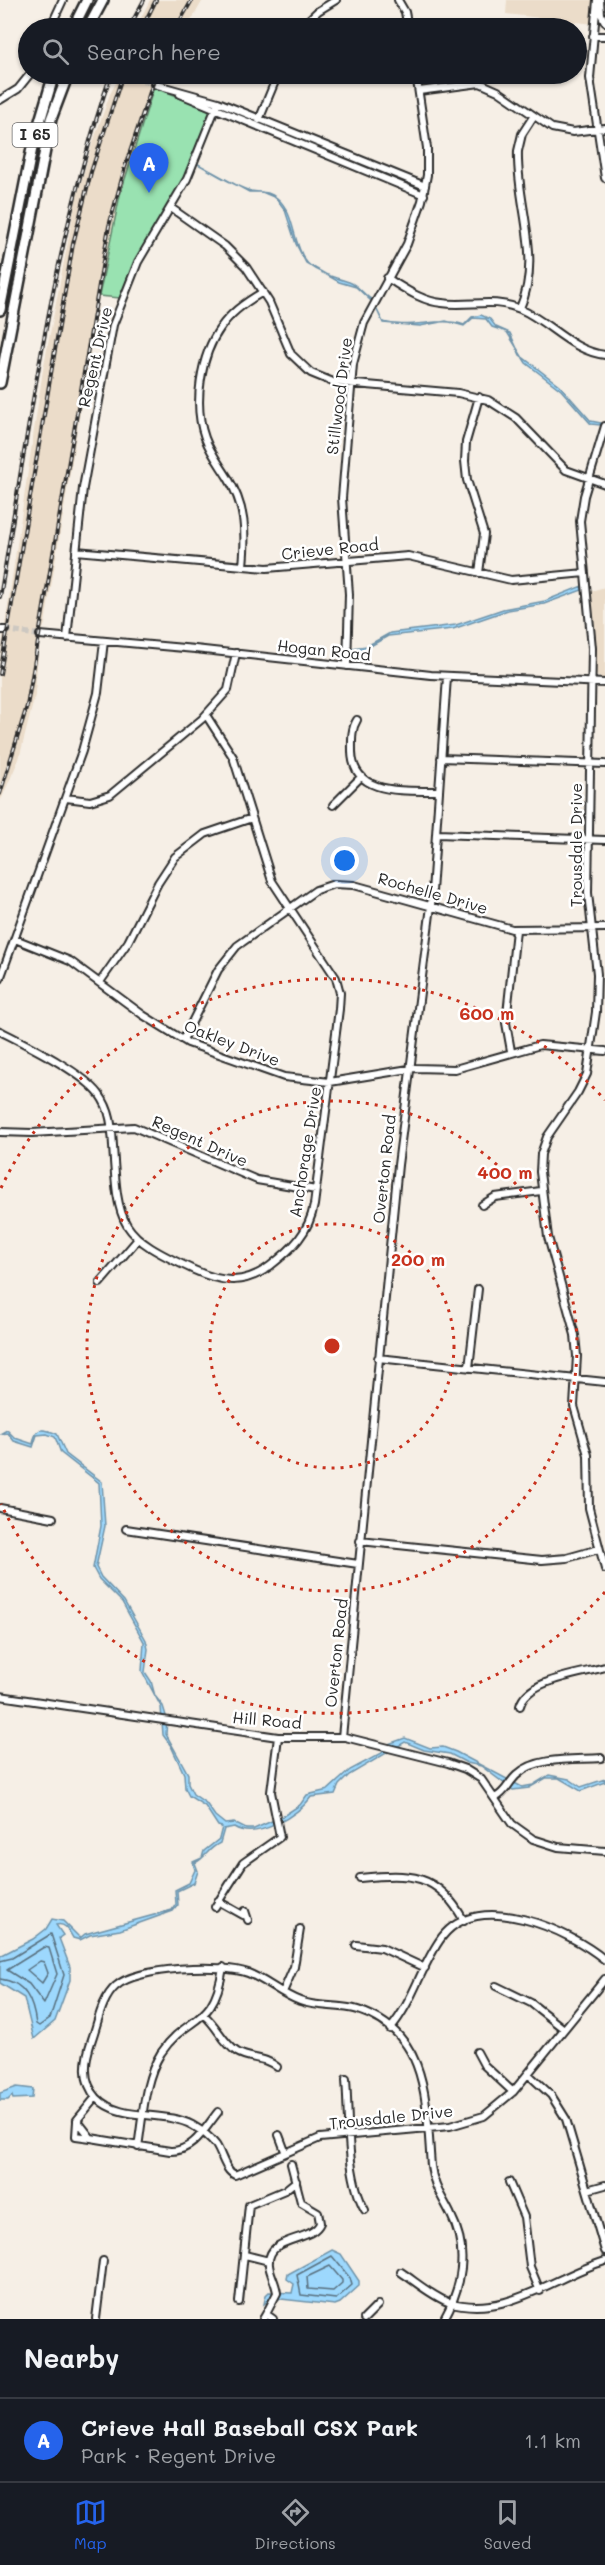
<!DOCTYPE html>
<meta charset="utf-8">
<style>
:root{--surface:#171b24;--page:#20242c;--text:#f1f3f6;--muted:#9ea1a6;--line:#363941;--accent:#2563eb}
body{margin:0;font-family:Mali,sans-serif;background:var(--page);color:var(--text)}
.you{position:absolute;left:345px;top:861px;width:21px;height:21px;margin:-15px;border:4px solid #fff;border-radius:50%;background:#1a73e8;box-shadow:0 0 0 9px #1a73e833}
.badge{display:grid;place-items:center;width:39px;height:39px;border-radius:50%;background:var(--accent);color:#fff;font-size:20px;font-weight:700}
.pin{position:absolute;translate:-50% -50px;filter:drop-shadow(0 2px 3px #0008)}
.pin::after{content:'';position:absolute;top:32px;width:21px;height:18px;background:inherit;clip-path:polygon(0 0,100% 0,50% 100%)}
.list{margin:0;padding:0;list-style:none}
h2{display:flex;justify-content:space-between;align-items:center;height:78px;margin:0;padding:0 24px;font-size:26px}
h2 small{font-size:20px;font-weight:400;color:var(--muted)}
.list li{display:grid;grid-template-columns:39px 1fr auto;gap:18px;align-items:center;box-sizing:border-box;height:84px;padding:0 24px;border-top:2px solid var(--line)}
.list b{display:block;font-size:22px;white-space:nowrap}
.list p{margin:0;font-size:20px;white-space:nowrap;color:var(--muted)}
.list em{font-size:20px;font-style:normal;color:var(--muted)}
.icon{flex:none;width:33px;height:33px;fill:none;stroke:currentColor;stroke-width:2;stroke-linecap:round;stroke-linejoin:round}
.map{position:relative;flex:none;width:605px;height:2319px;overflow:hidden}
.search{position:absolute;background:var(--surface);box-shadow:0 2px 4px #0004;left:18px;right:18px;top:18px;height:66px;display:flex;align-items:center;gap:15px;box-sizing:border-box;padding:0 21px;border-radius:33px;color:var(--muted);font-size:22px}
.sheet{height:162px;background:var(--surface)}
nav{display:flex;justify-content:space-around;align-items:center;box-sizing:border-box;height:84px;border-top:2px solid var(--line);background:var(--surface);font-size:16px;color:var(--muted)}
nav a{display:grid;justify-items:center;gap:3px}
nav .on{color:var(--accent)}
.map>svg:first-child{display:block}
.built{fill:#ebdcc9}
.green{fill:#99e2b1;stroke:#62866e;stroke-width:1.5}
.water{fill:#9dd8fd;stroke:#6f93a9;stroke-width:1.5}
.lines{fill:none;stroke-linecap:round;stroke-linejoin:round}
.shore{stroke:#59707f;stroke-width:1.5}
.minor-tunnel{stroke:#cdc8c1;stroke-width:6;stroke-dasharray:6 3;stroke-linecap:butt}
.minor-casing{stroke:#2b2b2b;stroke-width:10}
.highway-casing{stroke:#2b2b2b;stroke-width:14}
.minor{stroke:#fff;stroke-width:6}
.highway{stroke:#fff;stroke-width:9}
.rail-casing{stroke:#2b2b2b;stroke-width:4}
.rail{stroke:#fff;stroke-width:1.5;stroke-dasharray:4.5;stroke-linecap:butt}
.ring{fill:none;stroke:#c8321e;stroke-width:3;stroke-dasharray:3 6}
.labels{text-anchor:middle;stroke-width:5;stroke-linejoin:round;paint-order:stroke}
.shield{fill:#fff;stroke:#6b6b6b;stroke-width:1.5}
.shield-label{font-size:15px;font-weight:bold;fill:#2b2b2b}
.street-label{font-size:16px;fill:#2b2b2b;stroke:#fff}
.centre{fill:#c8321e;stroke:#fff;stroke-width:3}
.ring-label{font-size:18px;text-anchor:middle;font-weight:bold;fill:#c8321e;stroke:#fff;stroke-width:5;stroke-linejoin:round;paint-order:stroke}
</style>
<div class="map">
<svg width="605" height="2319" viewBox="0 0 605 2319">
<rect width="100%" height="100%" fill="#f6efe6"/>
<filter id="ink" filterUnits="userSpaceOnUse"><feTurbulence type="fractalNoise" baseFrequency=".0167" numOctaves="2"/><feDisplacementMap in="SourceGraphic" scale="12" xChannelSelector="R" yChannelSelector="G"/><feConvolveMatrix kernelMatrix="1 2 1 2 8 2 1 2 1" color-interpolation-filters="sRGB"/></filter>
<g filter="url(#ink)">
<path class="built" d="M150 0H203L187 28H136Z
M507 0H597L594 24 506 14Z
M121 74H162L155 81 139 131 101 285 45 624 39 638 35 695 19 759 0 802V659L43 370 76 200 91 148 110 94Z
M605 587V679L596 676 591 591Z"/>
<path class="green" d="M154 87 207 108 210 112 209 118 179 190 138 256 120 298 99 296 120 195Z"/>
<path class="water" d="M198 164C210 171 238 188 251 191 261 193 267 190 277 198 295 213 292 241 305 260 312 272 337 278 349 282 358 285 363 294 371 299L370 300 356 287 339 282 306 263 296 244 285 210 276 198 262 192H249Z
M376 308 383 322C412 330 439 316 464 325L472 317 481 315 490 319 496 327 510 333 520 355 560 386 591 421 601 423 600 425 591 424 561 390 526 363 507 332 492 327 486 319 473 318 464 326 446 321 420 326 383 323Z
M582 586V590L544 604 508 610 453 629 388 636 367 648 353 651V648L367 646 390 633 456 625 503 609 545 601Z
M7 1430 15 1438 33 1444C35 1428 41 1427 57 1434L66 1454 102 1482 105 1526 96 1567 101 1577 124 1601 146 1640 148 1649 145 1672 151 1681 155 1696 163 1706 167 1719 166 1734 188 1774V1784L193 1794 206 1803 215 1816 225 1824 234 1823 246 1829H254L283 1816 300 1805 307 1795 328 1790 350 1770 382 1753 388 1744 405 1738 430 1748 443 1747 456 1752 522 1787 533 1785 549 1775 569 1779 581 1787 605 1779V1782L581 1791 559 1778H546L529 1788 513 1790 481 1766 467 1763 450 1754 424 1750 405 1742 349 1775 339 1785 335 1794 311 1797C298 1816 256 1841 234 1827L224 1829 220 1843C207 1849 206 1858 195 1863L198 1871 194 1883 177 1891 178 1905 173 1911 120 1930 90 1935 80 1940 73 1938C69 1931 65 1922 56 1925L63 1935 59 1938 70 1967V1980L55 2021 34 2039 24 1998 0 1983V1956L33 1939 46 1929 52 1919 63 1921 80 1938 85 1934 172 1910 176 1904 175 1890 189 1883 195 1870 193 1862 202 1858 204 1851 219 1839 222 1827 218 1826 205 1806 189 1796 185 1788 184 1774 171 1746 163 1735 161 1707 142 1671 144 1642 122 1602 99 1579 93 1568 101 1526 99 1483 61 1453 55 1437 47 1434 37 1435 33 1447 14 1441 8 1433 0 1434Z
M17 2087 33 2089 32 2098 13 2099 12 2096 8 2100H0V2093Z
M332 2250 341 2254 359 2281V2286L340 2303 335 2305 272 2298 264 2304 266 2295 269 2292 292 2293 294 2284 287 2279 288 2274Z"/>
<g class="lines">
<path class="shore" d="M44 1947 49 1948 57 1974 44 2004 29 1984 7 1970Z
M0 1961 12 1958 51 1934 64 1975 50 2018 39 2026 36 2024C33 2002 26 1982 0 1979
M40 1961 44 1962 48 1973 42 1983 27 1970Z
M332 2256 350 2278 352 2285 336 2299 301 2295 297 2275Z
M330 2266 342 2280V2283L333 2291 308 2289 307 2277Z"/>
<path class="minor-tunnel" d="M126 74 154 84
M6 630 40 635"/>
<g class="minor-casing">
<path id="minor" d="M398 0 405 12 408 28
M597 0 590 78 605 178
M600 0 601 14 605 22
M50 28 63 0
M300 28 318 11 336 0
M593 36H605
M154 84 218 102 425 186
M419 91 480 83 498 91 552 128 573 132 605 128
M180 94 424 195
M0 100 18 89 30 74
M259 120 278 74
M171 208 225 246 246 267 269 302 291 354 311 373 333 382 458 393 488 400 516 418 566 470 605 484
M387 278C404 288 421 301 442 303 469 307 493 297 520 309 550 322 571 351 605 355
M520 308C543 257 516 204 518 151L522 134 533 117
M479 397 466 442 465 461 467 480 484 534 479 573
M605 426 584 496 580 521 592 648 588 893 597 974 596 1012 587 1074 578 1092 547 1137 541 1154 540 1172 548 1237 575 1335 577 1356 574 1406 588 1455 589 1508 605 1569
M76 551 267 568 408 556 511 580 585 573
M243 566C246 533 246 507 228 478 220 465 210 452 205 438 193 405 200 356 221 327 231 312 247 301 263 292
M0 630H6
M40 635 195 649 431 675 605 683
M67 638 83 488 113 325 138 262 187 179 218 102
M347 666 349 594 342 498 353 364 364 323 407 244 422 201 427 175V148L416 74
M357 720C351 729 352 741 352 752 353 797 407 790 439 791
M441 758 605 764
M66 798 90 801 110 795 202 719 228 690 236 653
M333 805 361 777
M437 834 605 840
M15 939 70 961 143 1015 188 1043 284 1077 330 1082 415 1068 455 1069 540 1045 605 1051
M0 979 82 751 98 693 104 641
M100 982 128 942 158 883 175 857 205 834 252 818
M0 1031C27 1045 81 1071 99 1094 111 1110 112 1127 113 1146 118 1228 119 1235 194 1270 222 1283 245 1285 270 1266 292 1249 309 1233 314 1205L339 1009 340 993 336 978 272 881 233 757 206 715
M183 1040 218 970 237 946 316 890 334 884 354 885 512 929 605 928
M511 1051 506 1023 516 930
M0 1132 32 1133 134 1127 257 1180 316 1190
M482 1205 495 1197 541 1191
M100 1283 138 1239
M378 1358 605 1382
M469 1368 478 1289
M0 1508 53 1518
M126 1529 358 1564
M360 1541 542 1560 567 1558 599 1549
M0 1696 278 1737H345L448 1763 465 1769 481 1779 512 1824 533 1839 558 1847 605 1851
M520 1706C527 1679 582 1674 605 1667
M342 1737 398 1165 431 906 447 677
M495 1798C507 1792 508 1782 518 1774 537 1756 577 1760 601 1758
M360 1878C409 1873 438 1872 464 1921
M218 1901 243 1915 245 1911 248 1920
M215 1907 243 1863 280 1837 271 1792 278 1737
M356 1945 382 1948 425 1968
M496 1986 531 2003 564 2029
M283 1992 294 1967 300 1929
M205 2016C217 2026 223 2043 237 2052 250 2060 264 2056 277 2067
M390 2029C414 2001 421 1965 442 1937 479 1889 569 1930 605 1960
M477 2052 484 2065 513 2092
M528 2074 551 2095 566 2119 605 2251
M346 2079C349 2118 346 2177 365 2210
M96 2097 77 2120 91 2138 170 2151C193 2152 205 2128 218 2112
M77 2121 76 2136 91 2138
M279 2135 285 2151
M138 2147C143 2116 144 2080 161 2053 188 2013 214 2029 223 1967
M509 2182 524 2217 530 2267 540 2291
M587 2190 605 2185
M245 2255 269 2261
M401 2272C416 2282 432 2296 448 2302 507 2319 552 2277 605 2261
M239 2302 249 2205 285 2190 296 2181
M266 2314 277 2293C276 2283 270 2274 269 2265 266 2235 312 2243 320 2223L318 2212 301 2202 291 2164
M96 2319 103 2261
M263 2319 266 2314 273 2319
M364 2319 378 2305
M444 2319C462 2287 469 2250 451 2215 443 2198 433 2186 431 2166 426 2105 430 2033 358 2010 339 2004 317 2008 300 2001 281 1994 266 1980 248 1973 223 1963 136 1967 116 1986 102 1998 98 2022 92 2039 85 2059 81 2081 97 2098 120 2122 164 2110 192 2125 201 2130 210 2137 216 2145 222 2154 225 2171 235 2175L320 2138 450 2126 484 2116 513 2092 605 1979"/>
</g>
<g class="highway-casing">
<path id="highway" d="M73 28 87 0
M88 28 103 0
M0 310 32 148 54 74
M0 383 51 119 68 74"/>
</g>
<use href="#minor" class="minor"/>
<use href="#highway" class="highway"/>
<g class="rail-casing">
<path id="rail" d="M129 28 144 0
M142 28 156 0
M176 28 192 0
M0 597C30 421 53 243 111 74
M0 674 73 244 91 172 123 74
M0 794 27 706 109 226 125 167 156 74"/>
</g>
<use href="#rail" class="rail"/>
</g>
</g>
<g class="ring">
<circle cx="332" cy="1346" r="122"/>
<circle cx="332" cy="1346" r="245"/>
<path d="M605 1592A367 367 0 0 1 1 1504M1 1188A367 367 0 0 1 605 1100"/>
</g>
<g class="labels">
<rect class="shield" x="12.5" y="123" width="45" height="24" rx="4.5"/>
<g class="shield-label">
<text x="35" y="140">I 65</text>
</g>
<g class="street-label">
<text transform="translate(95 357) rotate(-77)" y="6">Regent Drive</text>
<text transform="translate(339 396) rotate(-83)" y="6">Stillwood Drive</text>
<text transform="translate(330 549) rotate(-6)" y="6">Crieve Road</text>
<text transform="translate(324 650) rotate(6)" y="6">Hogan Road</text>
<text transform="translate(576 845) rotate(-90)" y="6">Trousdale Drive</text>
<text transform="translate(433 893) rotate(16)" y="6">Rochelle Drive</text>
<text transform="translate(232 1043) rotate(21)" y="6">Oakley Drive</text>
<text transform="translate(200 1141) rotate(24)" y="6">Regent Drive</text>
<text transform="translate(305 1152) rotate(-81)" y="6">Anchorage Drive</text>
<text transform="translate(384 1169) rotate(-84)" y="6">Overton Road</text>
<text transform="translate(336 1653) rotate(-84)" y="6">Overton Road</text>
<text transform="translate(267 1720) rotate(5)" y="6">Hill Road</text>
<text transform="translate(391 2117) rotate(-6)" y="6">Trousdale Drive</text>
</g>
</g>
<circle cx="332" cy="1346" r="9" class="centre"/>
<g class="ring-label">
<text x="487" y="1020">600 m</text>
<text x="505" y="1179">400 m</text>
<text x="418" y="1266">200 m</text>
</g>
</svg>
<div class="you"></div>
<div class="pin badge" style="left:149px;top:193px">A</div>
<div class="search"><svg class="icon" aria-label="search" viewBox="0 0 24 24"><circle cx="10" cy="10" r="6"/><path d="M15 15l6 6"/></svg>Search here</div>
</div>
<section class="sheet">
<h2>Nearby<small></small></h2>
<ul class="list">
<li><span class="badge">A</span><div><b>Crieve Hall Baseball CSX Park</b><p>Park · Regent Drive</p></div><em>1.1 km</em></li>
</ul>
</section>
<nav>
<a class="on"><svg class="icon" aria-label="map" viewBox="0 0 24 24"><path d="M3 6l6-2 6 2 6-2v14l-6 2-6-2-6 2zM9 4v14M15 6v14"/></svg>Map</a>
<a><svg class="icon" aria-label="directions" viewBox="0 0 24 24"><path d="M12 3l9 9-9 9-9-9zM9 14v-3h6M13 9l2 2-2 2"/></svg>Directions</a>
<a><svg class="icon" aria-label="saved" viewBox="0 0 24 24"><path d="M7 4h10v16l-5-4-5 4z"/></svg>Saved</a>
</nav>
